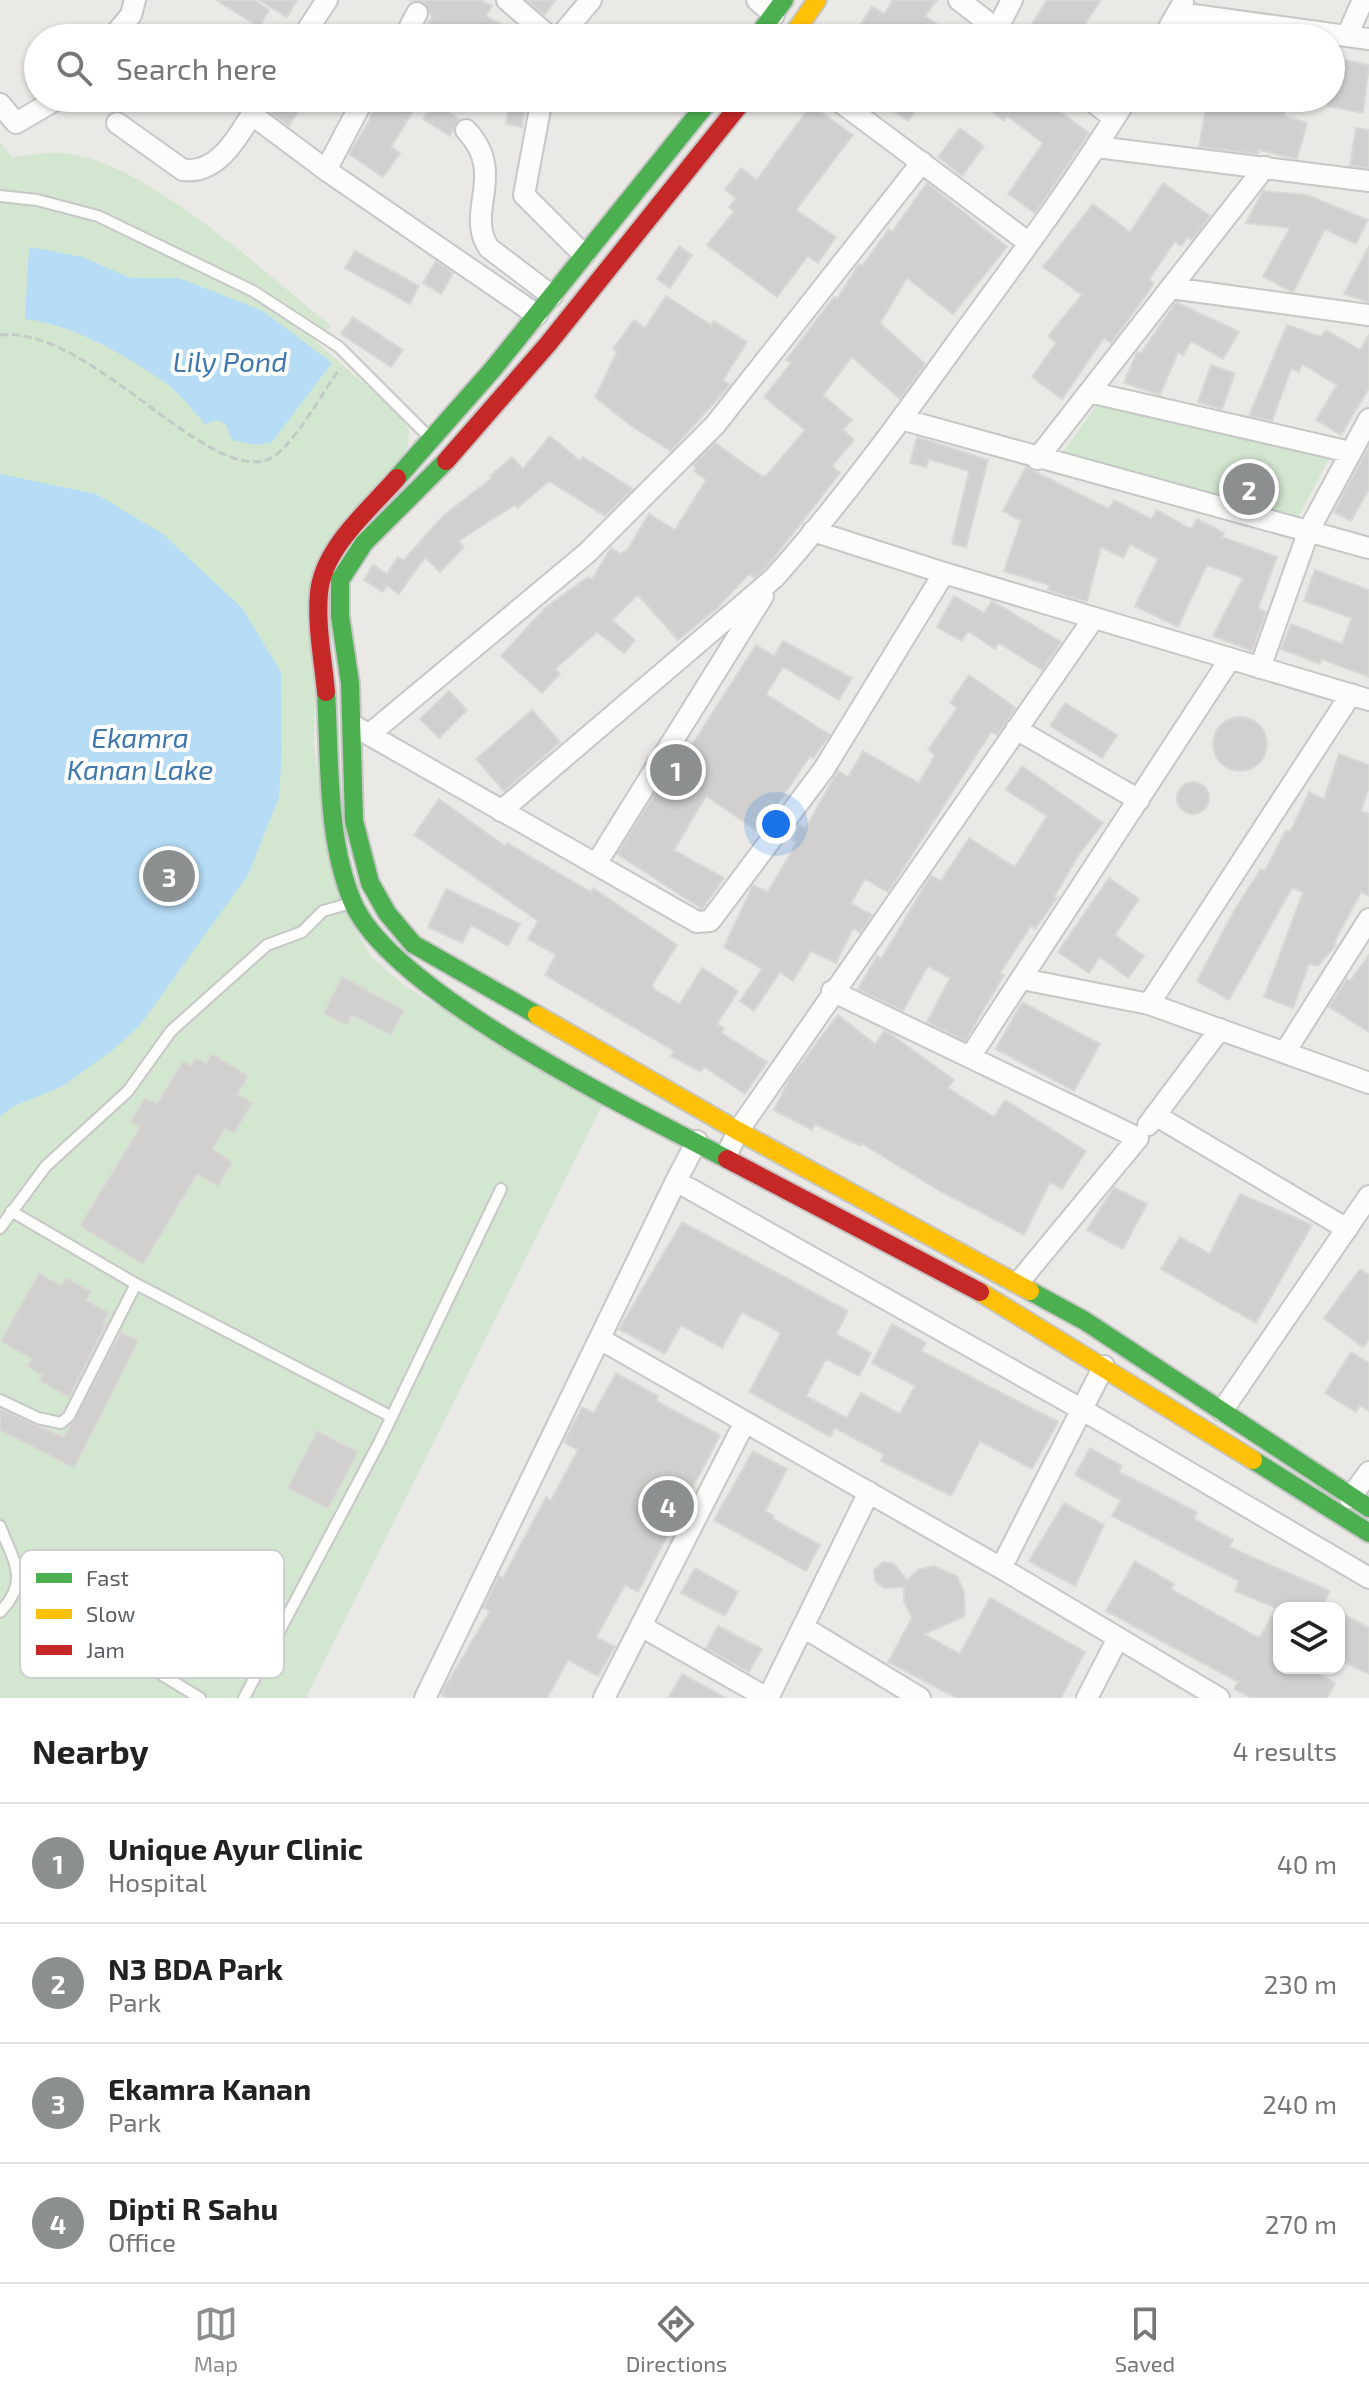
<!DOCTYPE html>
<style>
:root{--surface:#fff;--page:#f6f6f6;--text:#222;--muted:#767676;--line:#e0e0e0;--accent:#8c8f90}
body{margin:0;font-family:"Exo 2",sans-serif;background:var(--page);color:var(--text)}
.controls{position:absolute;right:24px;bottom:24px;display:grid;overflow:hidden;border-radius:16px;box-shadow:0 2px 6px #0004}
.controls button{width:72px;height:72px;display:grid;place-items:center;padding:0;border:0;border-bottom:2px solid var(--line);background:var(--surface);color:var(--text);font:40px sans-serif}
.you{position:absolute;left:776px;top:824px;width:28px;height:28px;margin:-20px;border:6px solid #fff;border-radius:50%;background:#1a73e8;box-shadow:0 0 0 12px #1a73e833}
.badge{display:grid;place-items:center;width:52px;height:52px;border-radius:50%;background:var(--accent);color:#fff;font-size:26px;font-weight:700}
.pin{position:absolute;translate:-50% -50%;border:4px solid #fff;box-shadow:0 2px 8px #0006}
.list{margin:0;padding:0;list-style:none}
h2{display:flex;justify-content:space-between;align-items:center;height:104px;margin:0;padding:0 32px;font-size:34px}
h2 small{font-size:26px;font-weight:400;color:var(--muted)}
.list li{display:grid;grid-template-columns:52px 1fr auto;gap:24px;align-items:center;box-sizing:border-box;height:120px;padding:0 32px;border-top:2px solid var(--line)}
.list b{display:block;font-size:30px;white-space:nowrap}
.list p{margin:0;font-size:26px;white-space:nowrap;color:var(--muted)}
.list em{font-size:26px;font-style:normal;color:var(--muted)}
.icon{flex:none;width:44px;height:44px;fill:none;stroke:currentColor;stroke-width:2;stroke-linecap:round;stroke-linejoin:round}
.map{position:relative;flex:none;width:1369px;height:1698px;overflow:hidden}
.search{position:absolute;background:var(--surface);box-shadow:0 2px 6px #0004;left:24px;right:24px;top:24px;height:88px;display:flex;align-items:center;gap:20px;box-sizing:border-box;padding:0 28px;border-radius:44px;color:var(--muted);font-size:30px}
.sheet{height:584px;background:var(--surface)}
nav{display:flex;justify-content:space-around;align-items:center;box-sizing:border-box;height:112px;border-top:2px solid var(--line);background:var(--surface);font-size:22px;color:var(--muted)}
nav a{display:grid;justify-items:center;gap:4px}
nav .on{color:var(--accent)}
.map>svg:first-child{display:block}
.green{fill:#d2e6d0}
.water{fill:#b7ddf6}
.building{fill:#d1d0ce;stroke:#d9d8d4;stroke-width:2}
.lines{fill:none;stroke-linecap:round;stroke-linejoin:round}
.lane-casing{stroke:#c7c7c7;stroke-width:14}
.street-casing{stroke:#c7c7c7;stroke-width:24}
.fast-casing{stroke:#c5c6c5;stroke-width:22}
.slow-casing{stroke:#c5c6c5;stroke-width:22}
.jam-casing{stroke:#c5c6c5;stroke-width:22}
.path{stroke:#c4cac7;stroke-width:3;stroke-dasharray:8 4;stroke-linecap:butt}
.lane{stroke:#fcfcfb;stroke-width:10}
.street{stroke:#fcfcfb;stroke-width:20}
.fast{stroke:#4caf50;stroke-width:18}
.slow{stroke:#ffc107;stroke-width:18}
.jam{stroke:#c62828;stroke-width:18}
.labels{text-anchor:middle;stroke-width:8;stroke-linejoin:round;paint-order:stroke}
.water-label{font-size:28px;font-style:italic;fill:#3f78ae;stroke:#fff}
.key{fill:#fff;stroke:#cecfd0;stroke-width:2}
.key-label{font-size:22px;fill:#5a5e62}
</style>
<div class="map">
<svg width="1369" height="1698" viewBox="0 0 1369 1698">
<rect width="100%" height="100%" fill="#eae9e5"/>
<path class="green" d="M0 142 12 157C28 156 45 152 61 153 142 157 267 275 331 326L316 342 397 412 409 430 408 446 365 522 315 693 314 744 325 833 350 920 371 957 407 988 604 1102 306 1698H0Z
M1097 405 1329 459 1297 519 1060 456Z"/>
<path class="water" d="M29 247 83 257 130 278H179L263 311 332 363 271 443 255 445 232 440 226 425 218 420 205 424C193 411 181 394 166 383 127 356 72 324 25 319Z
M0 474 96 494 163 534 242 608 281 672 282 748 279 797 248 875 140 1025 114 1049 63 1086 12 1107 0 1117Z"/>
<path class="building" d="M216 0H254L269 10 259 27Z
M259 0H297L287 17Z
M409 0H480L492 6 486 16 527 38H419L432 17 424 2Z
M527 0H556L544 15Z
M893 0H937L925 16 958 38H863L855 33 872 6 884 14Z
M1047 0H1101L1076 38H1023Z
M1337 58 1369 65 1363 113 1327 106Z
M278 98H294L303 103 289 126 270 112Z
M377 98H410L418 103 391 147 400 153 383 177 349 154 369 121Z
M510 98H527L522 127 506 124Z
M875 98H924L908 121Z
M976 98H1053L1064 106 1060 112 1089 133 1035 213 1008 194 1043 143 1007 116 1004 121Z
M1208 98H1289L1284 116 1307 123 1297 159 1259 150 1258 154 1199 147Z
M434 103 459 119 450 136 423 119Z
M811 105 853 135 796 210 836 237 818 263 808 256 777 297 707 245 734 211 729 207 736 198 725 190 741 168 757 180Z
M960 128 984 146 962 176 938 157Z
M1356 128 1369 130V168L1350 166Z
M927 183 1007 247 953 314 907 278 880 323 925 364 900 399 852 357 823 395 852 420 843 430 854 440 832 466 840 473 765 569 754 578 749 574 717 608 678 640 638 595 612 620 635 640 624 653 597 632 555 669 560 674 542 693 501 656 545 608 588 577 592 579 611 548 621 554 628 549 649 514 675 530 706 480 694 471 696 467 693 465 715 443 763 477 767 475 805 430 764 397 791 363 786 360 834 297 837 299 859 264 862 266 889 229 892 232Z
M1163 183 1210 216 1192 240 1188 237 1181 246 1175 241 1149 280 1153 283 1151 288 1111 343 1104 338 1062 399 1032 377 1056 343 1048 336 1082 295 1043 267 1093 204 1130 232Z
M1263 191 1307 195 1368 220 1356 244 1325 229 1293 292 1290 291 1263 276 1290 228 1246 223Z
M679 246 692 255 670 288 657 279Z
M1369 246V302L1344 294Z
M355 251 419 286 410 304 345 268Z
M436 261 453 273 441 294 423 283Z
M666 296 711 325 714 321 747 342 723 380 730 385 671 451 630 425 595 397 617 352 613 349 634 320 645 328Z
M1176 302 1239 332 1223 359 1191 341 1183 355 1178 352 1160 395 1124 383 1137 352 1141 353Z
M353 317 403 350 391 367 341 334Z
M1287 325 1321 337 1326 330 1360 350 1369 335V388L1341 435 1316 420 1337 385 1302 364 1299 372 1291 369 1272 421 1249 416Z
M1211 365 1235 373 1222 409 1198 402Z
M550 436 580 461 583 457 633 489 605 516 549 481 518 508 515 505 458 541 464 547 440 572 425 557 399 594 387 586 383 592 364 580 373 565 387 574 398 557 403 561 444 515 492 478 490 476 512 457 523 469Z
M917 437 988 460 966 547 952 544 969 471 929 459 926 467 910 463Z
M1369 446V489L1351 521 1334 512Z
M1026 467 1109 509 1114 500 1151 519 1157 510 1191 529 1197 519 1224 533 1222 537 1277 557 1258 608 1266 612 1252 651 1213 636 1243 578 1207 565 1178 627 1135 606 1158 559 1130 544 1123 558 1101 547 1087 602 1048 590 1049 585 1004 571 1021 521 1003 511Z
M1315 570 1369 590V677L1322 659 1320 664 1281 649 1291 624 1342 644 1352 618 1304 601Z
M954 596 984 613 992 601 1061 642 1042 670 999 643 995 649 968 631 962 641 937 627Z
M783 641 852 678 839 700 783 667 766 694 830 735 813 758 810 756 759 832 706 796 674 850 724 878 702 909 617 854 658 789 663 792 679 764 675 762 683 748 688 751 756 645 774 656Z
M969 675 1016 708 997 735 991 732 888 892 865 879 851 903 872 915 860 933 853 928 836 963 811 951 793 981 780 972 754 1011 740 1001 762 969 724 947 753 885 768 892 797 842 792 839 799 825 805 829 838 771 848 777 863 751 919 783 935 755 928 750 957 708 950 703Z
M449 691 467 710 439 738 420 719Z
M1065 703 1117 735 1102 758 1050 726Z
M532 710 560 742 504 791 476 759Z
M1213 744a27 27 0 1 1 54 0a27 27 0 1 1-54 0Z
M1339 754 1369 765V787L1361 811 1369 814V896L1361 892 1334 943 1336 945 1318 966 1309 964 1293 1008 1264 997 1303 892 1292 888 1229 1000 1197 981 1235 909 1261 869 1265 871 1286 830 1290 832 1309 792 1324 799Z
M1022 766 1103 823 1078 856 1054 897 1057 898 1035 929 1031 926 1000 973 1004 975 965 1041 927 1022 950 978 928 966 903 1011 858 989 877 956 881 959 931 875 941 881 969 838 1015 867 1047 816 1006 790Z
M1177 798a16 16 0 1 1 32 0a16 16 0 1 1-32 0Z
M439 799 505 846 507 843 591 892 593 888 677 945 652 985 655 990 680 1004 702 968 738 991 717 1024 724 1028 722 1033 767 1062 745 1094 704 1067 701 1072 671 1056 674 1051 545 975 556 955 528 939 538 921 414 835Z
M1109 878 1139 899 1115 935 1144 956 1128 978 1100 957 1089 973 1058 952Z
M446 889 520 924 508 946 471 925 462 943 428 927Z
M1369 955V1032L1329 1007 1347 979 1350 981Z
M342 977 404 1010 391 1035 352 1015 346 1025 324 1013Z
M1022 1002 1100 1044 1074 1091 996 1049Z
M838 1015 875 1044 884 1031 889 1033 954 1080 948 1088 994 1117 1005 1100 1086 1151 1062 1189 1050 1182 1024 1235 940 1191 861 1143 860 1146 815 1124 812 1130 774 1110 790 1078Z
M212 1054 248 1076 237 1094 252 1103 234 1133 225 1128 212 1149 232 1162 218 1186 197 1174 143 1264 80 1226 140 1127 131 1121 145 1098 157 1104 183 1061 191 1066 196 1058 206 1064Z
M1114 1187 1147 1204 1123 1249 1087 1230Z
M1240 1194 1312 1225 1256 1323 1161 1269 1180 1237 1210 1254Z
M682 1222 848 1311 836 1334 871 1353 859 1376 826 1359 806 1396 847 1418 861 1393 900 1414 915 1386 872 1363 892 1324 926 1343 921 1351 1058 1422 1032 1469 980 1441 951 1496 881 1461 884 1454 835 1428 830 1437 804 1422 749 1392 781 1333 742 1312 722 1348 681 1325 665 1354 619 1329Z
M1360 1269 1369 1275V1339L1363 1347 1324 1318Z
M39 1273 61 1286 66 1278 91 1292 86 1300 109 1313 103 1323 106 1324 69 1397 39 1380 42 1375 27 1366 32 1359 1 1341Z
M121 1332 138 1341 74 1468 0 1430V1409L64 1437Z
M1351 1352 1369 1363V1411L1360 1405 1356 1412 1325 1393Z
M616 1373 658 1396 656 1401 720 1435 638 1592 625 1585 596 1637 615 1647 598 1676 568 1660 547 1698H448L441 1694 490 1611 483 1608 499 1576 503 1578 546 1497 551 1500 578 1450 564 1442 582 1407 594 1413Z
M317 1431 358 1452 328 1509 288 1488Z
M1090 1448 1122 1466 1119 1472 1197 1512 1194 1519 1233 1540 1229 1547 1330 1591 1321 1608H1279V1668H1307L1335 1683 1327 1698H1252L1234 1689 1238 1682 1106 1611 1135 1561 1174 1584 1171 1589 1257 1637 1261 1636 1276 1608 1235 1591 1239 1581 1112 1516 1121 1500 1075 1475Z
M753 1451 787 1469 765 1511 774 1516 773 1519 820 1545 806 1571 714 1520Z
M1064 1503 1104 1525 1075 1586 1029 1561Z
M883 1562 894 1564 907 1580 918 1570 934 1566 957 1576 964 1592 965 1616 924 1634 960 1654 990 1598 1085 1652 1061 1698H957L888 1662 912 1618 904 1601V1587L884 1588 875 1581 874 1570Z
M695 1568 738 1592 725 1616 681 1593Z
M1339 1612 1369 1628V1674L1339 1660Z
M718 1626 762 1649 749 1672 706 1648Z
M682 1674 726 1698H668Z"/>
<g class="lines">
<g class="lane-casing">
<path id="lane" d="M0 196 37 200 98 216 253 291 339 347 429 437
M11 1211 136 1284 392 1417
M0 1228 46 1166 128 1091 171 1031 267 945 302 932 323 911 351 903
M0 1400 38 1418 61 1423 69 1416 136 1284
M0 1526C13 1561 31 1580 0 1612
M18 1587 200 1698
M244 1698 380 1441 501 1189"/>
</g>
<g class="street-casing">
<path id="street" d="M507 0 551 38
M757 0 774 15
M959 0 1008 38
M1179 13 1369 39
M997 29 1012 0
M1347 36 1363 0
M112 38 131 15 135 0
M302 38 327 0
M404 38 417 13
M559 38 591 0
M1163 38 1183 3
M542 98 524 195 584 255
M835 98 1029 243
M1088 98 1114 118
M0 104 16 123 59 98
M251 114 326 170 364 98
M117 123 183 170C223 175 243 126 262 98
M466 130C508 174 464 212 489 248L552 296
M1097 147 1369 181
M326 170 537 315
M1171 288 1369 315
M1089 392 1350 452
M901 419 1369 548
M1037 459 1265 167
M813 531 944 573 1369 700
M1260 668 1309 530 1369 419
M354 726 697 922 710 921 824 769 944 573
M1016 729 1139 800
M371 733 587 553 715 425 922 162
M501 811 774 578C841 503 901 420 960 338 1018 259 1076 181 1127 98
M596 864 763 596
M1022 979 1149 1004 1369 1083
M832 991 1138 1138 1018 1283
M1149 1004 1351 694
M1285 1052 1369 919
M970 1057 1230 659
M1155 1115 1347 1229
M1148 1125 1220 1029
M726 1156 738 1131 1094 618
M676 1181 697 1141
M600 1339 1001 1568
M1104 1366 1001 1568 1219 1698
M1222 1411 1369 1196
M1350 1498 1369 1472
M641 1626 767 1698
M803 1627 920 1698
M425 1698 676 1181 1081 1409 1369 1578
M604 1698 745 1422
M768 1698 869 1492
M1087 1698 1118 1638"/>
</g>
<g class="fast-casing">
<path id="fast" d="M756 38 784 0
M446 461 364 543 340 580V616L350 683 354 821 370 883 387 913 413 944 537 1015
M397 478 493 369 711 98
M326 692C330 760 326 839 353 903 393 994 636 1111 727 1159
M1030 1291 1085 1321 1369 1508
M1253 1460 1369 1533"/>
</g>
<g class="slow-casing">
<path id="slow" d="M791 38 817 0
M537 1015 738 1131 1030 1291
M980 1292 1253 1460"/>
</g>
<g class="jam-casing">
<path id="jam" d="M446 461 548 344 745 98
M326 692C323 660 316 625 319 593 323 548 369 510 397 478
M727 1159 980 1292"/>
</g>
<path class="path" d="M0 335C90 325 207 485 269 459 292 449 324 390 340 368"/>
<use href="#lane" class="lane"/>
<use href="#street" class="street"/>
<use href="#fast" class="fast"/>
<use href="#slow" class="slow"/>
<use href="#jam" class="jam"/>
</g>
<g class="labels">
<g class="water-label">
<text x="230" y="372">Lily Pond</text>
<text x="140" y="748">Ekamra<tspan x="140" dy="32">Kanan Lake</tspan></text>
</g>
</g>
<rect x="20" y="1550" width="264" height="128" rx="12" class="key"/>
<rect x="36" y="1573" width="36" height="10" fill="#4caf50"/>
<rect x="36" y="1609" width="36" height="10" fill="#ffc107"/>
<rect x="36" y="1645" width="36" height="10" fill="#c62828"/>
<g class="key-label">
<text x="86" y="1586">Fast</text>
<text x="86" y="1622">Slow</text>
<text x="86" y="1658">Jam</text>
</g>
</svg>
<div class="controls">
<button><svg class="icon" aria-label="layers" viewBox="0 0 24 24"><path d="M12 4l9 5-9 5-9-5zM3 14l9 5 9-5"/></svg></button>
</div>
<div class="you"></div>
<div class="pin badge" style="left:676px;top:770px">1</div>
<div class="pin badge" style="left:1249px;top:489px">2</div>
<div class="pin badge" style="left:169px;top:876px">3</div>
<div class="pin badge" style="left:668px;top:1506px">4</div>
<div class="search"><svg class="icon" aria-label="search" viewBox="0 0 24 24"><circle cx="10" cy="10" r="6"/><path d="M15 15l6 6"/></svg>Search here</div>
</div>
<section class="sheet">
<h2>Nearby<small>4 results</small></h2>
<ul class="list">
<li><span class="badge">1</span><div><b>Unique Ayur Clinic</b><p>Hospital</p></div><em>40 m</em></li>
<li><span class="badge">2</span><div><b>N3 BDA Park</b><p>Park</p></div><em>230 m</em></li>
<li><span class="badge">3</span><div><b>Ekamra Kanan</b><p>Park</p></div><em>240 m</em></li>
<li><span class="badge">4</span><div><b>Dipti R Sahu</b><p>Office</p></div><em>270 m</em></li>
</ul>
</section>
<nav>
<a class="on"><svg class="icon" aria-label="map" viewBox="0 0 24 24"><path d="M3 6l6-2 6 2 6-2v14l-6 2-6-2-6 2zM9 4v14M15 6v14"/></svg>Map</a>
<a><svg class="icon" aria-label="directions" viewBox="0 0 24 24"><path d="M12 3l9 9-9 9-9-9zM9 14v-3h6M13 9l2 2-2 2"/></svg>Directions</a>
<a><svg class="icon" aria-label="saved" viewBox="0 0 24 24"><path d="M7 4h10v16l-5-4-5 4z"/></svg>Saved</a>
</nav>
